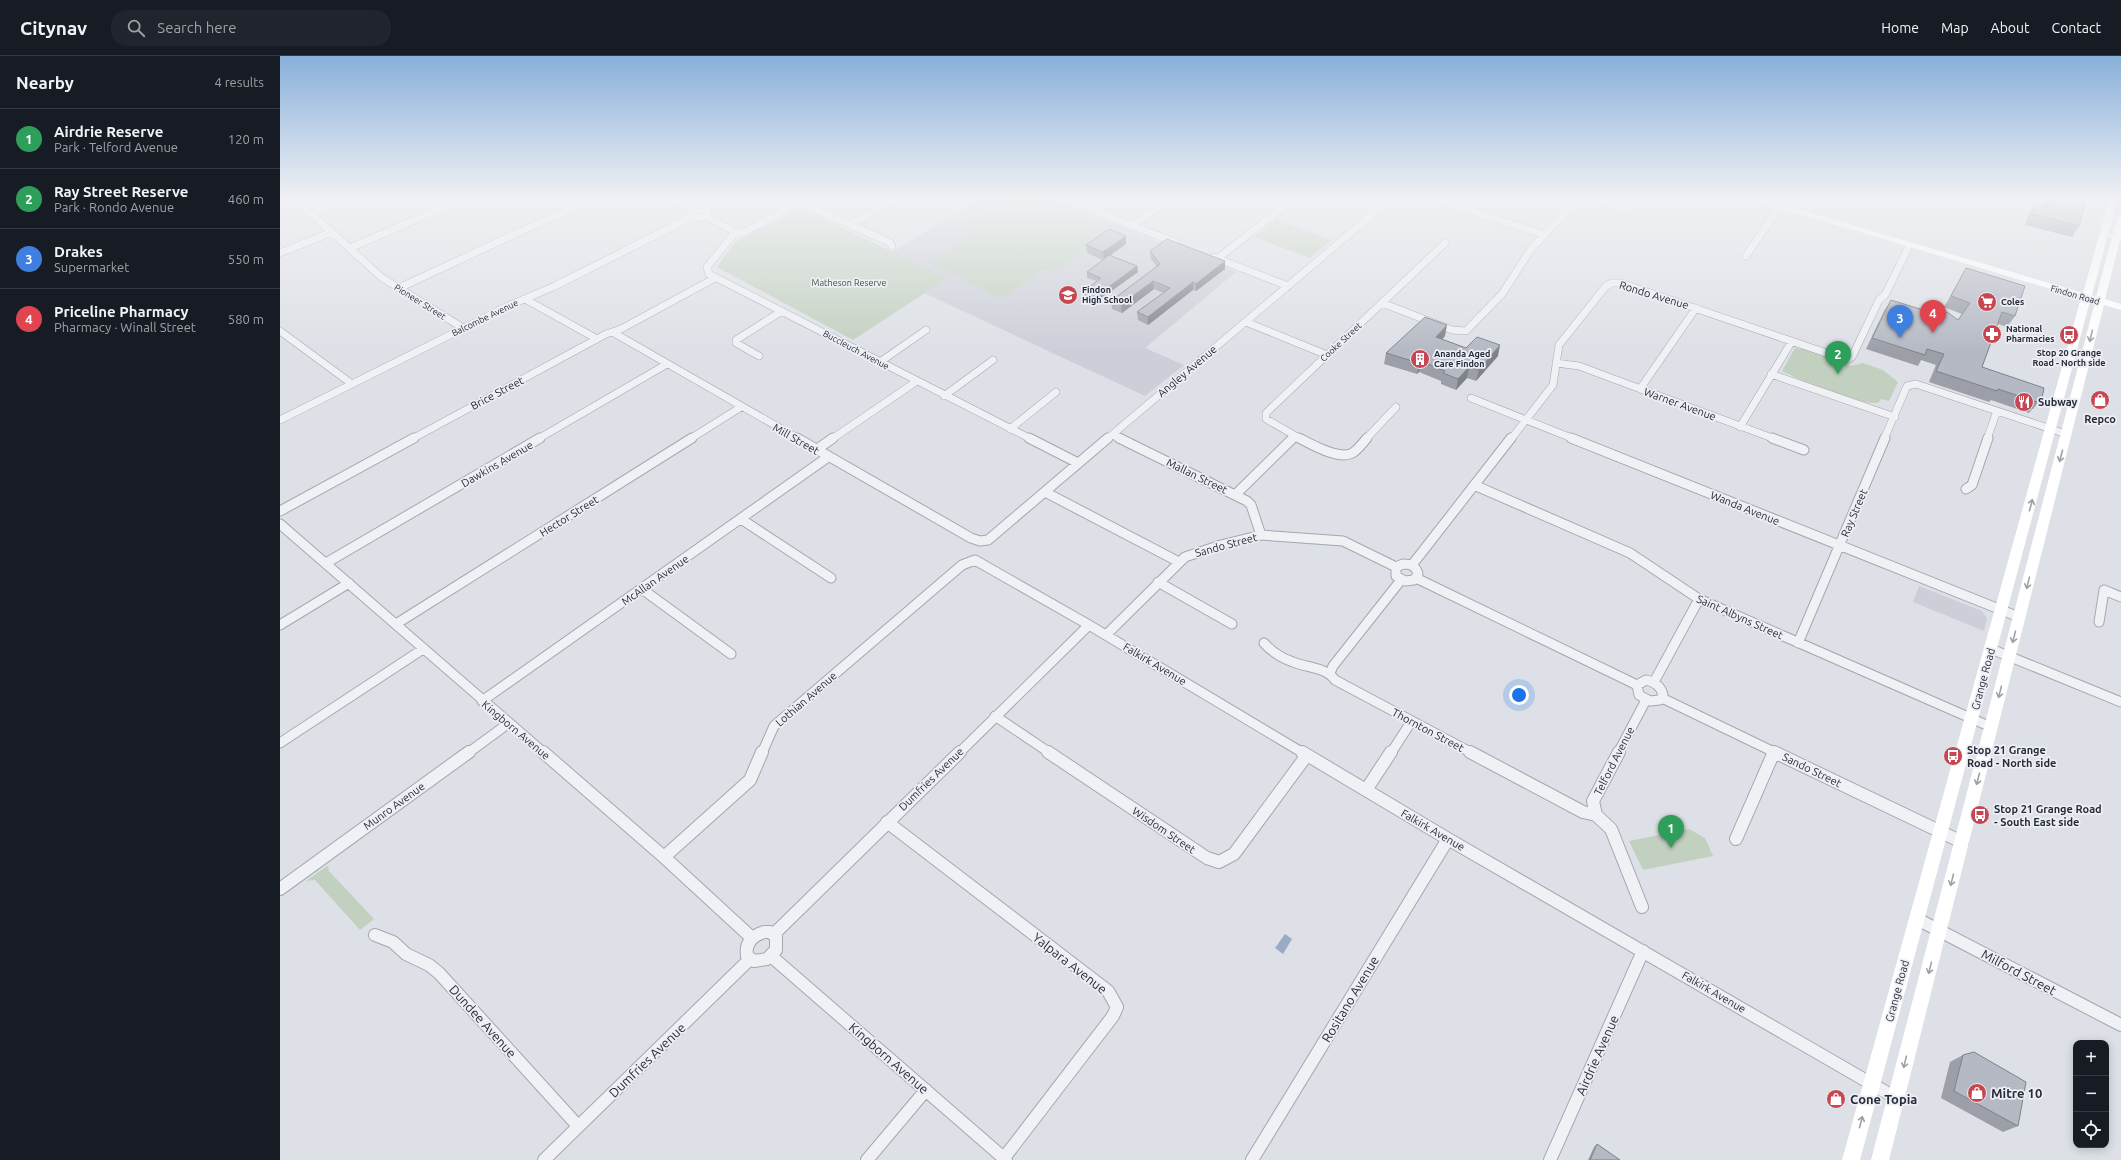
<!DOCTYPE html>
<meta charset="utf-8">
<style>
:root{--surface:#171b24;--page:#20242c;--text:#f1f3f6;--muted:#9ea1a6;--line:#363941;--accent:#b45309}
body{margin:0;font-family:Ubuntu,sans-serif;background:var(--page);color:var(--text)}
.controls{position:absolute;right:12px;bottom:12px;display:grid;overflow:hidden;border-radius:8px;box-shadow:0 2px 10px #0003}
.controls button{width:36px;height:36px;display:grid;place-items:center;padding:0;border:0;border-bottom:1px solid var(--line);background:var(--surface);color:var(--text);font:20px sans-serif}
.you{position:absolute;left:1239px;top:639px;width:14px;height:14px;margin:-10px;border:3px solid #fff;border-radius:50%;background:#1a73e8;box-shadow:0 0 0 6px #1a73e833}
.badge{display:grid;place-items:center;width:26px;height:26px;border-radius:50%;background:var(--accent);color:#fff;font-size:13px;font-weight:700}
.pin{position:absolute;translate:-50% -33px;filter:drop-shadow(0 1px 2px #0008)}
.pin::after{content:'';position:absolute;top:21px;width:14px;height:12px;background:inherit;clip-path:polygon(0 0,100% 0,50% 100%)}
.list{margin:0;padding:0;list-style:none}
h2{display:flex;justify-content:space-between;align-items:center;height:52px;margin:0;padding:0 16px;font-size:17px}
h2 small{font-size:13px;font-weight:400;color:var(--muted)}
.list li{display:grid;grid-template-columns:26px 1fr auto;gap:12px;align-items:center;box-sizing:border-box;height:60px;padding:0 16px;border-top:1px solid var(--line)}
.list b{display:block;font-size:15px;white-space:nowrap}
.list p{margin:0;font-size:13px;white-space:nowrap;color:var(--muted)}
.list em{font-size:13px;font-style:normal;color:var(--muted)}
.icon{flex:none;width:22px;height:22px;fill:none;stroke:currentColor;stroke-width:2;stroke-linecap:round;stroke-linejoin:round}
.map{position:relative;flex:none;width:1841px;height:1104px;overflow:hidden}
header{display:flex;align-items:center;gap:24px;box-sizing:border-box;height:56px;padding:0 20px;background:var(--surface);border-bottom:1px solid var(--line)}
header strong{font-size:19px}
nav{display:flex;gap:22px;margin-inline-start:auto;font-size:14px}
.search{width:280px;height:36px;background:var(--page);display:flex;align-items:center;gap:10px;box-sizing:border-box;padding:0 14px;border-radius:16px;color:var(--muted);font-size:15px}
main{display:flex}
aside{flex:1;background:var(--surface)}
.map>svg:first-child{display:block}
.built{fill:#cccfd8}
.green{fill:#c2d0bf}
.water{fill:#9aabc5}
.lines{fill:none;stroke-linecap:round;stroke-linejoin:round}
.street-far2-casing{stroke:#a3a7b0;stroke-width:8}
.street-far1-casing{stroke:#a3a7b0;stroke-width:11}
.street-casing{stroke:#a3a7b0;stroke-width:14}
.street-far2{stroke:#f0f1f5;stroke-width:7}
.street-far1{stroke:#f0f1f5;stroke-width:9}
.street{stroke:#f0f1f5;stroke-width:12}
.secondary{fill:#fff;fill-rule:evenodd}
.wall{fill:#9c9fa8}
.shaded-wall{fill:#7f8288}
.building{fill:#b5b9c3;stroke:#7f8288}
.oneway{stroke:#9ea0a7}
.labels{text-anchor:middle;stroke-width:3.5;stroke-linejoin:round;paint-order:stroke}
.far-park-label{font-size:9px;fill:#395736;stroke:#edeff4}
.far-poi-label{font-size:9px;font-weight:bold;fill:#282d3c;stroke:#edeff4;text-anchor:start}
.far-street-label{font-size:9px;fill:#282d3c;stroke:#edeff4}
.street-label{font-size:11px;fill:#282d3c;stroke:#edeff4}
.poi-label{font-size:11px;font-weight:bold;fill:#282d3c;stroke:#edeff4;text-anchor:start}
.near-street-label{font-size:13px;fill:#282d3c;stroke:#edeff4}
.near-poi-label{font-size:13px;font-weight:bold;fill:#282d3c;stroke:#edeff4;text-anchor:start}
</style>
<header>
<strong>Citynav</strong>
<div class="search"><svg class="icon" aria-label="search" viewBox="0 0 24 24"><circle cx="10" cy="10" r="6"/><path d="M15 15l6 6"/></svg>Search here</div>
<nav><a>Home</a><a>Map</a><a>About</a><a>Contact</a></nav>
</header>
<main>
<aside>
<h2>Nearby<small>4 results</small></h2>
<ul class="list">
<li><span class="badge" style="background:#2e9e5b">1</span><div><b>Airdrie Reserve</b><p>Park · Telford Avenue</p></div><em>120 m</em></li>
<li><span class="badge" style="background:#2e9e5b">2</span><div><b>Ray Street Reserve</b><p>Park · Rondo Avenue</p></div><em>460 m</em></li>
<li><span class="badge" style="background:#3f7fe0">3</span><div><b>Drakes</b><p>Supermarket</p></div><em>550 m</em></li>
<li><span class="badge" style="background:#e0444e">4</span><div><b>Priceline Pharmacy</b><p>Pharmacy · Winall Street</p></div><em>580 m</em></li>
</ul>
</aside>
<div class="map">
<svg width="1841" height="1104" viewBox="0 0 1841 1104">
<rect width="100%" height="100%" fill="#dde0e6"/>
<path class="built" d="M704 141H766L956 216 865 292 904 309 865 340 644 237 668 222 612 196Z
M1639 530 1702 555 1707 562 1704 575 1633 546Z"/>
<path class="green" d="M750 147C768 150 790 154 804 166 809 171 811 180 813 187L801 200 782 210 762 215 721 242 648 206 682 186 683 174C702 155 724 149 750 147Z
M518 153H522L668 222 573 284 437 211 454 187Z
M997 164 1052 184 1030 202 974 181Z
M1515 292 1525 293 1571 310 1583 307 1603 314 1618 326 1609 345 1601 343 1598 347C1570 348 1525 326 1502 315Z
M1409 773 1425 782 1433 800 1363 814 1349 785Z
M47 810 49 812 48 814 94 863 80 874 35 824 26 825Z"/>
<path class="water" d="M1005 878 1012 883 1003 898 995 892Z"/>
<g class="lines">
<g class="street-far2-casing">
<path id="street-far2" d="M6 141 32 158 101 221 183 272
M387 141 413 155
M779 141 897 187
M1149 141 1264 179
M1308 141 1346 153
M419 153H427L428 157 420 162 410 160 411 156Z
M427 153 450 141
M32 158 72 141
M1526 158 1536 141
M425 160 452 174 453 179
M570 169 619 141
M851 170 892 141
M1824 178 1841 183
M453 179 427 211 429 218 751 383
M453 179 464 176 515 149 524 148 609 186 612 190
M70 192 188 141
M0 197 52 176
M1466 200 1499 151
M933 201 1008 230
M937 203 1016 141
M119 232 315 141
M245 243 317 283
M1102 247 1172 274 1186 275 1222 238 1251 193 1300 141
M966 266 1047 299
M0 275 72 328
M334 277 519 383
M479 300 456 287V284L502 255
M600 306 646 274
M1276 307 1299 310 1495 383
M1491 318 1615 361
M1360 333 1416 252
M664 340 713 304
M1191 342 1294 383
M0 364 228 250 275 230 412 161
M1460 371 1512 285
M730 373 776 336
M833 379 841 383
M132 383 326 278 341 273 435 222
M258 383 387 308
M410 383 461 351
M552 383 637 325
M827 383 1113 141
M1012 383 1015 380
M1021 383 986 363V357L1165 187
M1086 383 1116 351
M1231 383 1273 329 1279 289 1326 230 1332 227H1341L1567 304 1572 301 1599 244 1605 239 1629 190
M1604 383 1627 330 1636 328 1786 378
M1707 383 1717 355"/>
</g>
<g class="street-far1-casing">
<path id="street-far1" d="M517 382 691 482 700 485 708 484 828 382
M749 382 798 407
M839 382 967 445 971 449 981 479
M1019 382C1031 388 1061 406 1074 396 1079 392 1083 387 1087 382
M1291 382 1739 561
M1492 382 1524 394
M536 394 553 382
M1194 429 1350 497 1419 543 1711 671
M1686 433 1692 429 1708 382
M765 436 899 506
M955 439 1013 382
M0 455 134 382
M461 463 551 522
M0 468 264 697
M46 507 260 382
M1123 508C1131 508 1136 510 1138 518L1134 524 1125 525 1116 520V511Z
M1132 509 1231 382
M1136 522 1357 629
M878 526 952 568
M362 533 451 598
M1819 566 1824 534 1841 541
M116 568 412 382
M0 569 69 527
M826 579 905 501 941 489 981 479 1063 485 1116 511
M984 587C992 596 1001 602 1013 606 1027 612 1046 611 1055 624L1192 697
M1518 587 1605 382
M1711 593 1841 646
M1050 617 1053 610 1121 524
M1366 624C1375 626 1381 630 1383 639L1380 644 1370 645 1359 639 1357 629Z
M1374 626 1419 543
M1382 642 1496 697
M202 645 548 401
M715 660 770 697
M0 687 143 593
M188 697 229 667
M482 697 494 670 682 509 695 504 809 569 1023 697
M679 697 809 569
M1111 697 1131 666
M1338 697 1366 644
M1493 697 1494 695"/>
</g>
<g class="street-casing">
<path id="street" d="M263 696 384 801 472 882
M768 696 927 802 939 806 954 798 1027 699
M1022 696 1168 783 1616 1042
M1190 696 1303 756 1316 759
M1339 696 1313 745 1316 759 1331 773 1362 851
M1494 696 1682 786
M1086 734 1111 696
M607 766 828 935 837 951 833 960 724 1102
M1456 783 1494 696
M384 801 470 724 482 696
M0 833 189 696
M1637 863 1841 969
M484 876H490L496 881V894L487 903 474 905 467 900C465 887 472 880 484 876Z
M494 878 680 696
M95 879 113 886 126 898 149 909 159 917 298 1070
M491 900 726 1104
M264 1104 470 903
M587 1104 646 1034
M972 1104 1168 783
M1270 1104 1363 895"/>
</g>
<use href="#street-far2" class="street-far2"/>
<use href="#street-far1" class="street-far1"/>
<use href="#street" class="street"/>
<path class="secondary" d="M1463 141H1477L1803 237 1830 141H1838L1812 239 1816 241 1837 162 1841 159V180L1825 243 1841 248V254L1824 249 1609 1104H1591L1815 246 1810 245 1580 1104H1562L1801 242Z"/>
</g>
<path class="wall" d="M1768 141H1788L1799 170 1792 181 1745 169 1748 159 1755 149 1763 151 1764 147Z
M846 180V188L830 199 857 210 858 216 816 246 804 241 803 236 817 225 807 222V216L823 204 807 197 806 189Z
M870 195 945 213 916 235 913 234 868 269 858 264 857 256 883 237 874 233 842 257 832 253 831 245 877 211 871 203Z
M1686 212 1735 260 1727 271 1718 268 1702 311 1762 342 1753 353H1752L1749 357 1711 344 1709 346 1649 326 1656 309 1641 304 1638 310 1586 293 1604 255 1611 244 1653 257 1678 264 1682 258 1664 251 1680 223Z
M1165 280 1162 283 1186 292 1218 300 1196 325 1187 322 1176 334 1161 328V325L1139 316 1137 318 1104 308 1106 297Z
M1683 999 1738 1070 1723 1076 1661 1042 1670 1006Z
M1317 1088 1340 1104H1308L1314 1091Z"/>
<path class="shaded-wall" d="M846 180V188L824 204 823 196Z
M945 205V213L916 235V228Z
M857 210 858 216 816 246 815 241Z
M873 225 874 233 842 257 841 249Z
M913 226V234L868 269V261Z
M1167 269 1165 280 1154 292 1156 281Z
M1220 289 1218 300 1196 325 1199 314Z
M1141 305 1139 316 1137 318 1139 307Z
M1189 311 1187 322 1176 334 1178 323Z"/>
<path class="building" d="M1770 141H1788L1805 146 1799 170 1752 158 1755 149 1767 152Z
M829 173 846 180 823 196 806 189Z
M887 183 945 205 916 228 913 226 868 261 857 256 890 232 873 225 841 249 831 245 880 208 870 195Z
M829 199 857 210 815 241 803 236 821 222 807 216Z
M1686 212 1745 230 1735 260 1722 256 1702 311 1764 332 1762 342 1759 341 1757 346 1718 333 1717 335 1656 315 1664 298 1647 293 1645 299 1592 282 1611 244 1653 257 1667 256 1678 264 1690 247 1671 240Z
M1145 261 1167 269 1156 281 1186 292 1197 281 1220 289 1199 314 1189 311 1178 323 1163 317 1165 315 1141 305 1139 307 1106 297Z
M1694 996 1746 1026 1738 1070 1674 1035 1683 999Z
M1317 1088 1340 1104H1310Z"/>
<defs><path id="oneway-shaft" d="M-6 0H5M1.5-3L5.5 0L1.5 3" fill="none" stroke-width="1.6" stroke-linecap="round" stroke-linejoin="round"/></defs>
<g class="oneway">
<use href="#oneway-shaft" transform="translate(1811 280) rotate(104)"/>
<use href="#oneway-shaft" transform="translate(1781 400) rotate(105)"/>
<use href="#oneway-shaft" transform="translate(1751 449) rotate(-75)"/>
<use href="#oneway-shaft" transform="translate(1748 527) rotate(104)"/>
<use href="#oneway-shaft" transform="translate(1734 581) rotate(104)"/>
<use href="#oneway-shaft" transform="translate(1720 636) rotate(104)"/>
<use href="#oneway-shaft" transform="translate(1698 723) rotate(104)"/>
<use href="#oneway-shaft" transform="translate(1672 824) rotate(104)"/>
<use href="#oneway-shaft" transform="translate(1650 912) rotate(104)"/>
<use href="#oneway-shaft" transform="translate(1625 1006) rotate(104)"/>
<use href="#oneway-shaft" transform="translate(1581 1066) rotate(-75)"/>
</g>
<linearGradient id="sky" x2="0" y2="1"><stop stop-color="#89b0da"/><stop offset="0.48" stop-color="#f0f1f4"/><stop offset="1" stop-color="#f0f1f4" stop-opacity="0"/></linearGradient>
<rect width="1841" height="296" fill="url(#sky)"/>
<defs>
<g id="school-disc" transform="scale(1)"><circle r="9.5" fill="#c64751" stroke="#edeff4"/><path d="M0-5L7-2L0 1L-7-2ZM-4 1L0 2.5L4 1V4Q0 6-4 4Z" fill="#fff"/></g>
<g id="supermarket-disc" transform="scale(1)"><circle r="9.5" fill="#c64751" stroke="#edeff4"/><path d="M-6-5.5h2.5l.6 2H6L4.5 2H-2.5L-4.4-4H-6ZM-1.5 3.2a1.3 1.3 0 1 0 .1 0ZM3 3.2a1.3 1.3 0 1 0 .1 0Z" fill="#fff"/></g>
<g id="pharmacy-disc" transform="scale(1)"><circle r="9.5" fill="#c64751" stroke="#edeff4"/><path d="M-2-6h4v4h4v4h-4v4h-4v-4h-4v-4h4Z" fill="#fff"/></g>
<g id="bus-disc" transform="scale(1)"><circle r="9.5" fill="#c64751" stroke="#edeff4"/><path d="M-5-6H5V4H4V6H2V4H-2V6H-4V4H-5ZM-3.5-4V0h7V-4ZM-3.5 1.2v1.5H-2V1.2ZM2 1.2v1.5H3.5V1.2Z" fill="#fff"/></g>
<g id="building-disc" transform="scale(1)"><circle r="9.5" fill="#c64751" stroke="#edeff4"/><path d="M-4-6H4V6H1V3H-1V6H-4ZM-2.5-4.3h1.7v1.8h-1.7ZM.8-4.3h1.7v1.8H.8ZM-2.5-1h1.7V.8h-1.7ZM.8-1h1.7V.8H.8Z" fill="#fff"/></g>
<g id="shop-disc" transform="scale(1)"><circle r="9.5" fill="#c64751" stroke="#edeff4"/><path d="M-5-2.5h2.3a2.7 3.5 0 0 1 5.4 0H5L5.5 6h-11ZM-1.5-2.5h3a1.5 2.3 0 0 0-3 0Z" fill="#fff"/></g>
<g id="restaurant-disc" transform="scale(1)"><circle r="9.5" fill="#c64751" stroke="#edeff4"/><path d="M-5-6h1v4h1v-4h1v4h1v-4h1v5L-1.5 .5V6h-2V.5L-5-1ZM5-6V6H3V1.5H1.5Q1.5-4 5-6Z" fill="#fff"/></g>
</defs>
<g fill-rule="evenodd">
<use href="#school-disc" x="788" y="239"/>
<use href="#supermarket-disc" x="1707" y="246"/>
<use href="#pharmacy-disc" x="1712" y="278"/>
<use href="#bus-disc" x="1789" y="279"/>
<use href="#building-disc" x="1140" y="303"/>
<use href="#shop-disc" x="1820" y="344"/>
<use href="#restaurant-disc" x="1744" y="346"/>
<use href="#bus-disc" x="1673" y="700"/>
<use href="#bus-disc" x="1700" y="759"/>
<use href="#shop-disc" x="1697" y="1037"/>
<use href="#shop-disc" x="1556" y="1043"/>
</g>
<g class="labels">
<g class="far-park-label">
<text x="569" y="230">Matheson Reserve</text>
</g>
<g class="far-poi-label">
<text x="802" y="237">Findon<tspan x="802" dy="10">High School</tspan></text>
<text x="1721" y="249">Coles</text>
<text x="1726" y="276">National<tspan x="1726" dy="10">Pharmacies</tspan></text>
<text x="1789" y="300" text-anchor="middle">Stop 20 Grange<tspan x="1789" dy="10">Road - North side</tspan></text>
<text x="1154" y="301">Ananda Aged<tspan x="1154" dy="10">Care Findon</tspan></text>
</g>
<g class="far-street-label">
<text transform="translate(1795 239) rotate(16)" y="3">Findon Road</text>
<text transform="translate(140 246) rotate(32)" y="3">Pioneer Street</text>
<text transform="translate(205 262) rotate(-26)" y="3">Balcombe Avenue</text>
<text transform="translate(1061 286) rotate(-43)" y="3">Cooke Street</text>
<text transform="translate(576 294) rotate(28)" y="3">Buccleuch Avenue</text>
</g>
<g class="street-label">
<text transform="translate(1374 239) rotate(17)" y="4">Rondo Avenue</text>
<text transform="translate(907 315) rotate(-40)" y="4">Angley Avenue</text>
<text transform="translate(217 337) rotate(-28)" y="4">Brice Street</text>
<text transform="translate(1400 348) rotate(20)" y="4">Warner Avenue</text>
<text transform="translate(516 383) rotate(30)" y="4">Mill Street</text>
<text transform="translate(217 408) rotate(-30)" y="4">Dawkins Avenue</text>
<text transform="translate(917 420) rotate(26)" y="4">Mallan Street</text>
<text transform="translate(1465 452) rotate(22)" y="4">Wanda Avenue</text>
<text transform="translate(1574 457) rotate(-67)" y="4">Ray Street</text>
<text transform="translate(289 460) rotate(-32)" y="4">Hector Street</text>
<text transform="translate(946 489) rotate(-15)" y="4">Sando Street</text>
<text transform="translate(375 524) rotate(-35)" y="4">McAllan Avenue</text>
<text transform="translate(1460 561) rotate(24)" y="4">Saint Albyns Street</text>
<text transform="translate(875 608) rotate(31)" y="4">Falkirk Avenue</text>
<text transform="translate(1703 623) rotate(-75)" y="4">Grange Road</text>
<text transform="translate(526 643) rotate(-41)" y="4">Lothian Avenue</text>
<text transform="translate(236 674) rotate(40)" y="4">Kingborn Avenue</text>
<text transform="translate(1148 674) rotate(28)" y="4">Thornton Street</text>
<text transform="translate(1334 705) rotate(-63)" y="4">Telford Avenue</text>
<text transform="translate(1532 714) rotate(26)" y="4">Sando Street</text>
<text transform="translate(651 723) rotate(-44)" y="4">Dumfries Avenue</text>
<text transform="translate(114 750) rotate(-36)" y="4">Munro Avenue</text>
<text transform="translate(884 774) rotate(34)" y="4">Wisdom Street</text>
<text transform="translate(1153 774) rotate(30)" y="4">Falkirk Avenue</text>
<text transform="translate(1617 935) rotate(-75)" y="4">Grange Road</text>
<text transform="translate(1434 936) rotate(30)" y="4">Falkirk Avenue</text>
</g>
<g class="poi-label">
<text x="1758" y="350">Subway</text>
<text x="1820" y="367" text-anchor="middle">Repco</text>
<text x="1687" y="698">Stop 21 Grange<tspan x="1687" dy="13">Road - North side</tspan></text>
<text x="1714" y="757">Stop 21 Grange Road<tspan x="1714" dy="13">- South East side</tspan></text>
</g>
<g class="near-street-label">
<text transform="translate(790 907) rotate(38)" y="5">Yalpara Avenue</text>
<text transform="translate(1739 916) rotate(28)" y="5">Milford Street</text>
<text transform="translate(1070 943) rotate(-59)" y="5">Rositano Avenue</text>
<text transform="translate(203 965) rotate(48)" y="5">Dundee Avenue</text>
<text transform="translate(1317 999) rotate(-66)" y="5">Airdrie Avenue</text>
<text transform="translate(609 1002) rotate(41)" y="5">Kingborn Avenue</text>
<text transform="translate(367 1004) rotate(-44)" y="5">Dumfries Avenue</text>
</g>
<g class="near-poi-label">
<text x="1711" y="1042">Mitre 10</text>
<text x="1570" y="1048">Cone Topia</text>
</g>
</g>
</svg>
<div class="controls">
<button>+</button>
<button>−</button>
<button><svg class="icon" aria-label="locate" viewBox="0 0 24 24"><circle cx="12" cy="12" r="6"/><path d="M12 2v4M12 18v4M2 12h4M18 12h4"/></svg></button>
</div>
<div class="you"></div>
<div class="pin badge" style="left:1391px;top:792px;background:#2e9e5b">1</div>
<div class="pin badge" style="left:1558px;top:318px;background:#2e9e5b">2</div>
<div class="pin badge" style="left:1620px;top:282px;background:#3f7fe0">3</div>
<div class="pin badge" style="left:1653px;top:277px;background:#e0444e">4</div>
</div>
</main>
